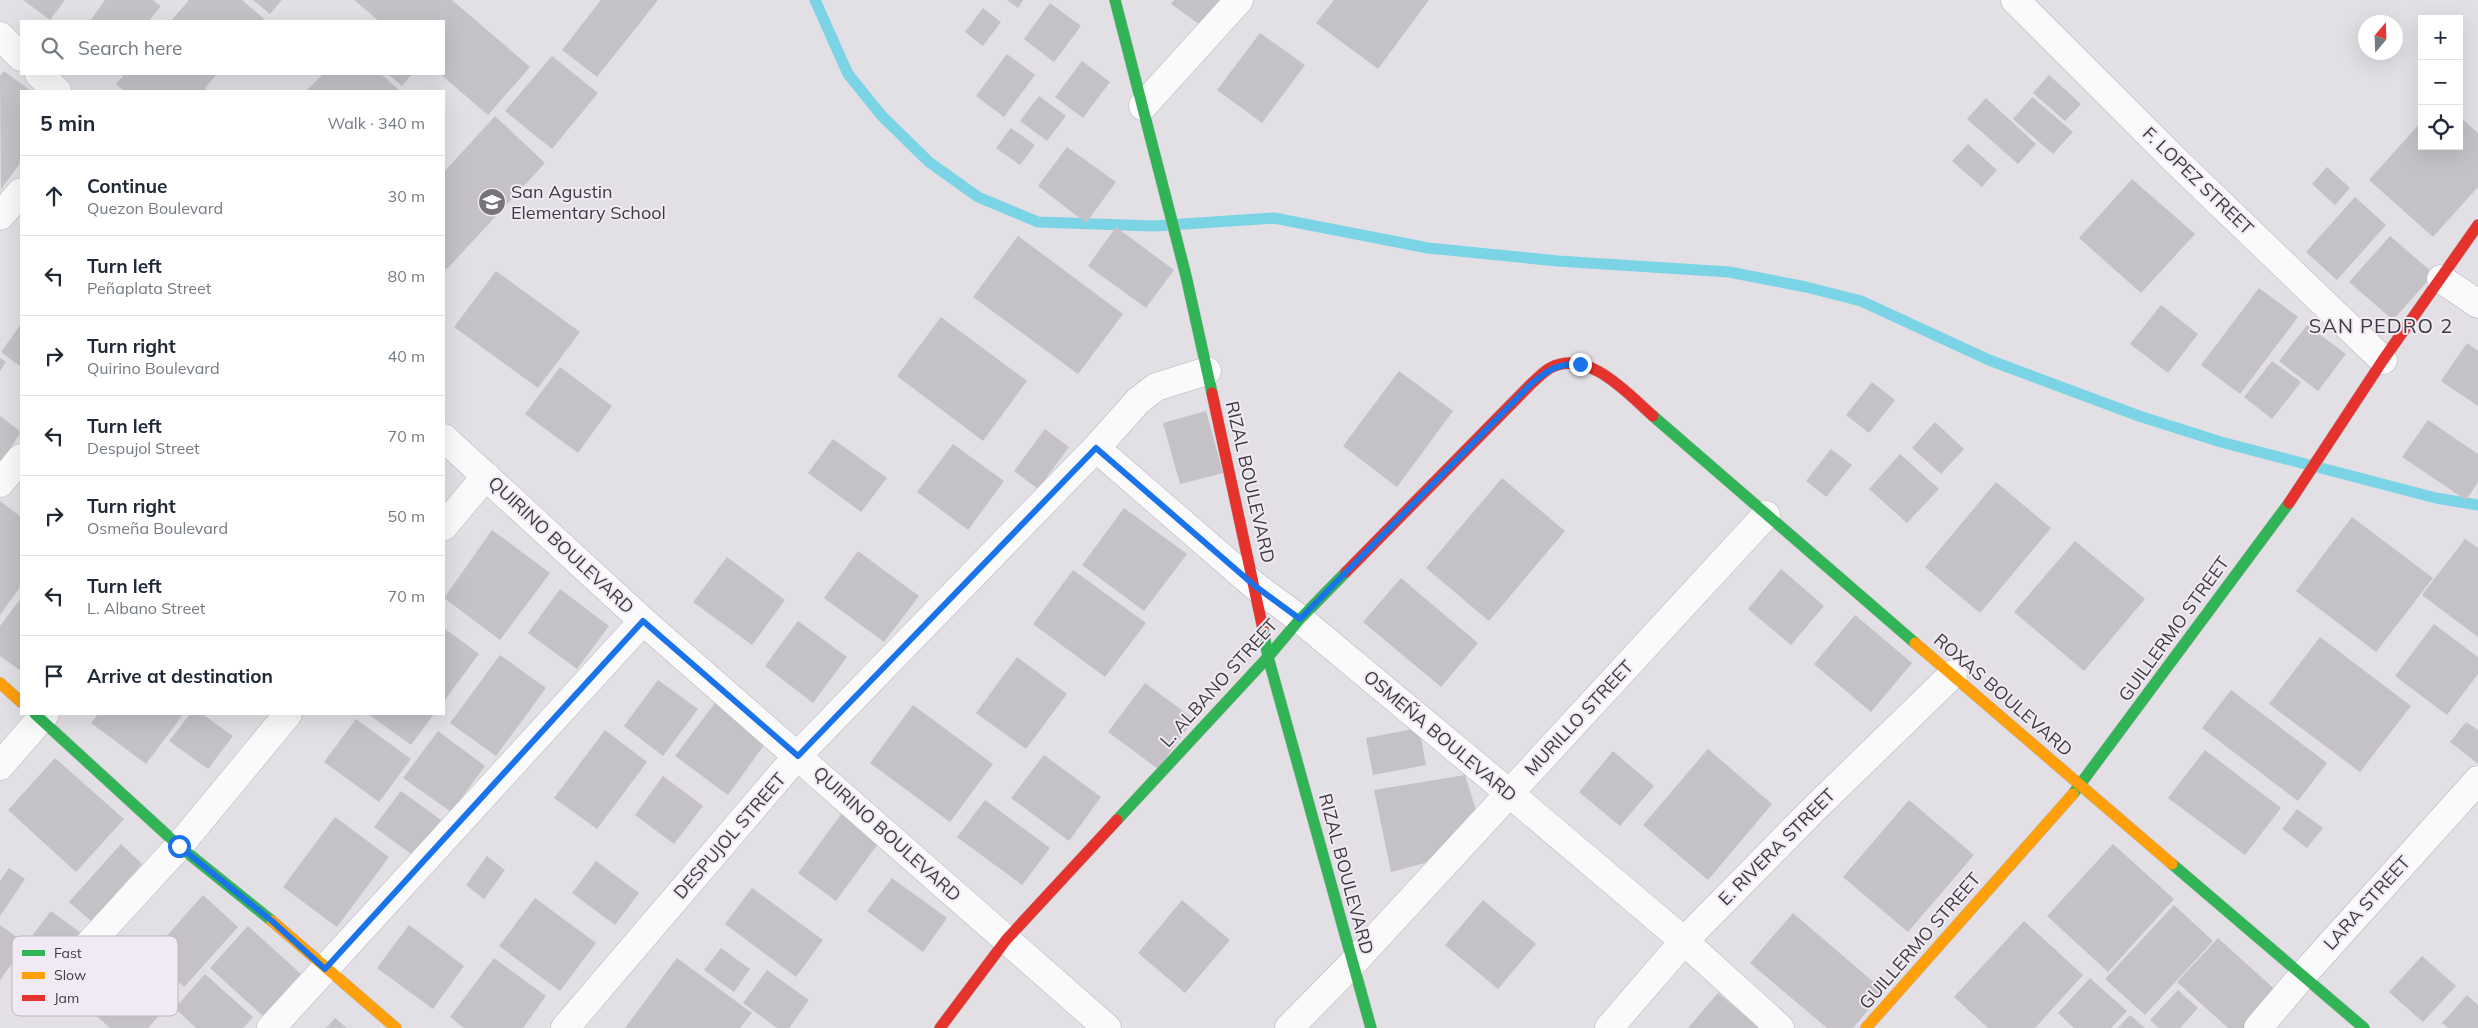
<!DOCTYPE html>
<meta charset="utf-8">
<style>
:root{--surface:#fff;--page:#f6f6f7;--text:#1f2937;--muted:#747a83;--line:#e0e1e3}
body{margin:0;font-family:Mulish,sans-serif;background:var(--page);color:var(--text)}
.controls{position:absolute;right:15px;top:15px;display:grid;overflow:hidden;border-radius:0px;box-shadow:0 5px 20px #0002}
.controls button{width:45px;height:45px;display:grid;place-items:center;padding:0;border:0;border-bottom:1px solid var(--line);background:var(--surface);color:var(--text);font:25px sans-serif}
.compass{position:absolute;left:2358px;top:15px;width:45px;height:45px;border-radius:50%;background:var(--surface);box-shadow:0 5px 20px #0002;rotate:19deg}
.stop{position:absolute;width:15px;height:15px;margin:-11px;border:4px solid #1a73e8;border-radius:50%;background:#fff}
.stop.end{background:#1a73e8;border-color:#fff;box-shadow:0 1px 5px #0008}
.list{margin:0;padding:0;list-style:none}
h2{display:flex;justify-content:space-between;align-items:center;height:65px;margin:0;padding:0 20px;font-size:21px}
h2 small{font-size:16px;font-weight:400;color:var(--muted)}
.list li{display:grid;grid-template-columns:32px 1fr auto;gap:15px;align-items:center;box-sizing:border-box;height:80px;padding:0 20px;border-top:1px solid var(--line)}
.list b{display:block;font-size:19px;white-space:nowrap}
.list p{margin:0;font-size:16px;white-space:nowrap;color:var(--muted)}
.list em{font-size:16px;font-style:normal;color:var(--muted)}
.icon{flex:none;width:28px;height:28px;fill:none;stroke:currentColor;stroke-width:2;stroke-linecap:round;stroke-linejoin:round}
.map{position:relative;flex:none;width:2478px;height:1028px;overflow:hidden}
.search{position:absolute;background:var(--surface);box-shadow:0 5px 20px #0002;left:20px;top:20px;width:425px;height:55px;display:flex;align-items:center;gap:12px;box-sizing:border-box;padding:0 18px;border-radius:0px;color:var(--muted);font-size:19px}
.panel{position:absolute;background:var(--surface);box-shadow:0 5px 20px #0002;left:20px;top:90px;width:425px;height:625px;border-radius:0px}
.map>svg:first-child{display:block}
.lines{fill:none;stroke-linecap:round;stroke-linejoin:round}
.stream{stroke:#7ad4e5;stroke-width:11}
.building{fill:#c5c2c7}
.street-casing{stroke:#b8b5ba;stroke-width:29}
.fast-casing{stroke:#b8b5ba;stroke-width:12}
.slow-casing{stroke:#b8b5ba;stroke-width:12}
.jam-casing{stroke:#b8b5ba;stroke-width:12}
.street{stroke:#fbfafb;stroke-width:28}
.fast{stroke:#30b455;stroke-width:11}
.slow{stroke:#ff9f0a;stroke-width:11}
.jam{stroke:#e5322d;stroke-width:11}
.route{stroke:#1a73e8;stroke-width:6}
.labels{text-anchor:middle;stroke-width:4;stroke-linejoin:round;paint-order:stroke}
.street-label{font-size:18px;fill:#3d3b3f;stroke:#f1eaf4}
.poi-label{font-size:18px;fill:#3d3b3f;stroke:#f1eaf4;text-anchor:start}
.quarter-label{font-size:20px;letter-spacing:1px;fill:#3d3b3f;stroke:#f1eaf4}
.key{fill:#f1eaf4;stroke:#bbb6be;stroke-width:1}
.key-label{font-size:14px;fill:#3d3b3f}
</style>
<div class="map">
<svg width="2478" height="1028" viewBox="0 0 2478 1028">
<rect width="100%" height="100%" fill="#e2dfe5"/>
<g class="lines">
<path class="stream" d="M815 0 848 74 882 116 929 162 978 197 1038 222 1154 226 1274 218 1428 248 1558 261 1729 272 1806 287 1861 301 1989 360 2139 416 2221 442 2436 498 2478 505"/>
</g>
<path class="building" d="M23 0H65L50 20Z
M105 0H153L161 6 149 21H90Z
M189 0H242L264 19 262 21H171Z
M253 0H282L270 14Z
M354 0H452L530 67 488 115 440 74H444V21H379Z
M601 0H658L597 77 562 50Z
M1007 0H1023L1018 8Z
M1174 0H1228L1206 29 1171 4Z
M1334 0H1429L1378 69 1316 23Z
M1050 3 1081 26 1054 62 1024 39Z
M983 8 1001 22 983 46 965 32Z
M1260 33 1305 65 1262 123 1217 90Z
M1007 54 1035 75 1004 117 976 96Z
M552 56 598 93 552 149 505 111Z
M1082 61 1110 82 1083 118 1055 97Z
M4 71 31 91H21V162L1 189 0 76Z
M125 74H217L205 88 208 91H124L116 84Z
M323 74H381L400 91H306Z
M388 74H412L402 86Z
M2049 75 2081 104 2065 121 2033 93Z
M1039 96 1066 116 1047 141 1020 121Z
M2032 97 2073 132 2053 154 2013 119Z
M1986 98 2036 144 2018 164 1967 119Z
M495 116 545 163 447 269 444 267V172Z
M2459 116 2478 133V187L2433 237 2369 180 2422 121V146H2459Z
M1011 128 1035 145 1020 165 996 148Z
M1968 144 1997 170 1982 187 1952 161Z
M1067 147 1116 182 1086 223 1038 186Z
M2327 167 2350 188 2335 205 2312 184Z
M2132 179 2195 234 2141 293 2079 238Z
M2355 197 2386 225 2337 280 2306 252Z
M1116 227 1174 270 1146 308 1088 266Z
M1018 236 1123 314 1078 374 973 297Z
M2390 236 2434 274 2393 320 2349 282Z
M496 271 580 332 538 388 454 327Z
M2259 288 2298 317 2240 394 2201 365Z
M2161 305 2198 334 2168 373 2130 344Z
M941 317 1027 381 983 441 897 376Z
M21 324V367L1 352Z
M2307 325 2346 354 2318 391 2279 361Z
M2467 343 2478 351V406L2441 381Z
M0 358 6 362 0 371Z
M2272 361 2301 382 2272 419 2244 397Z
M560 367 612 406 578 453 525 414Z
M1399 371 1453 411 1397 487 1343 446Z
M1872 382 1895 400 1869 433 1846 415Z
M1206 411 1223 473 1180 484 1163 423Z
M0 416 21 432 0 464Z
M2428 420 2478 454V482L2466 500 2402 457Z
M1935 422 1964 449 1941 474 1912 448Z
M1045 429 1069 447 1038 489 1014 471Z
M833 439 887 478 861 512 808 473Z
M953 444 1004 481 968 530 917 492Z
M1831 449 1852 465 1826 497 1806 481Z
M1900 454 1939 489 1907 523 1869 489Z
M1502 478 1565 531 1489 621 1426 568Z
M1996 482 2051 528 1980 613 1925 567Z
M0 501 21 517V586L0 615Z
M1124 508 1187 554 1144 611 1082 565Z
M2352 517 2433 578 2376 652 2296 591Z
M492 530 550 573 500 640 444 598Z
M2465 539 2478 548V637L2422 595Z
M2075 541 2145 599 2084 671 2014 612Z
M858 551 919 596 884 642 824 598Z
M727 557 785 600 752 645 693 602Z
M1781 569 1824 606 1791 645 1748 609Z
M1073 570 1146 623 1105 677 1033 624Z
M1401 578 1478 643 1441 687 1363 622Z
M560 589 609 626 577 669 528 633Z
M21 598V671L0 656V626Z
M1855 615 1912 663 1871 712 1814 664Z
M798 621 847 657 813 703 765 666Z
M2434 624 2478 657V674L2447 715 2395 676Z
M444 628 479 654 444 701Z
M2320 637 2411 706 2360 772 2269 704Z
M500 655 546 688 496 756 450 723Z
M1017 657 1067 694 1026 749 976 713Z
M658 680 698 709 663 756 624 726Z
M1145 683 1194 719 1158 769 1108 732Z
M2231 690 2327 763 2298 801 2202 728Z
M718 699 770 737 728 795 675 756Z
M913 705 993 764 950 822 870 763Z
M98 714H179L182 716 146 764 91 723Z
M190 714H202L233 736 208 769 169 741Z
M368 714H434L411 745Z
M356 719 411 759 379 802 324 762Z
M2466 722 2478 730V764L2450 742Z
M1419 728 1426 765 1373 775 1366 738Z
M605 730 647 762 597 829 554 798Z
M438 731 485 766 451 812 403 778Z
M1708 749 1772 804 1708 880 1643 825Z
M2205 750 2281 808 2245 855 2168 798Z
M1613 751 1654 786 1620 826 1579 792Z
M1044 755 1101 797 1069 841 1011 798Z
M55 758 124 819 76 872 8 810Z
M1465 775 1476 810 1440 859 1391 872 1374 790Z
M663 776 703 806 674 844 635 815Z
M401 791 441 820 414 856 374 827Z
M985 800 1050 848 1022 885 957 837Z
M1909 800 1974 855 1908 932 1843 877Z
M845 809 883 837 836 901 798 873Z
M2297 809 2323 828 2307 848 2282 829Z
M335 817 389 857 337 927 283 887Z
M121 844 142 864 91 921 69 902Z
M2113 844 2174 899 2108 972 2047 916Z
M487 856 505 870 484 899 466 885Z
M596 861 639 893 615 925 572 893Z
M9 868 25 879 0 916V881Z
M892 878 947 918 923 952 867 911Z
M752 888 823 940 796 977 725 924Z
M203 895 238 927 184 987 149 956Z
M535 898 596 943 560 991 499 946Z
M1182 900 1230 940 1185 993 1138 953Z
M1483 900 1536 944 1498 989 1445 945Z
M2174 905 2213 941 2145 1015 2105 979Z
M51 911 85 936 65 962 31 937Z
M1793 913 1884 991 1853 1028H1827L1750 963Z
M2024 921 2083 975 2035 1028H1988L1954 997Z
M0 925 26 944 0 980Z
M409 925 464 966 433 1009 377 968Z
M248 926 301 974 263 1016 210 968Z
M2218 938 2281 995 2250 1028H2228L2177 982Z
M721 948 750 969 734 992 704 970Z
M116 950 172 1001 148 1028H110L74 996Z
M2422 956 2456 986 2423 1022 2389 992Z
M494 958 546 996 523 1028H464L450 1017Z
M677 958 752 1013 740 1028H625Z
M767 970 809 1000 789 1028H777L743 1003Z
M205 974 253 1017 243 1028H196L175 1008Z
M2090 978 2127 1011 2111 1028H2074L2058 1013Z
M2178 990 2198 1008 2180 1028H2159L2150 1020Z
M1718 993 1759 1027 1758 1028H1688Z
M2467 995 2478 1005V1028H2448L2442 1023Z
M2130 1015 2145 1028H2118Z
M335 1018 347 1028H326Z"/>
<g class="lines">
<g class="street-casing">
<path id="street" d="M2015 0 2176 161 2383 360
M0 36 21 57
M39 74 57 91
M1143 106 1239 0
M0 216 21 192
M2441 279 2478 304
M444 438 643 621 1107 1028
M1096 448 1255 586 1300 619 1509 793 1684 941 1780 1028
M0 483 21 458
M444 526 486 476
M0 766 45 714
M46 991 179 846 288 714
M271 1028 643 621
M565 1028 798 755 1096 448 1138 401 1156 387 1207 371
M1289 1028 1352 964 1766 515
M1609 1028 1684 941 1814 809 1953 674
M2258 1028 2303 975 2478 780"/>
</g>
<g class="fast-casing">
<path id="fast" d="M1115 0 1186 276 1212 393
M1653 416 1915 643
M1263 629 1268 657 1371 1028
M35 714 179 846 272 921
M2073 794 2289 503
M1117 820 1268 657 1300 619 1346 572
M2172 864 2364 1028"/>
</g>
<g class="slow-casing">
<path id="slow" d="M1915 643 2172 864
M0 683 21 702
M272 921 396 1028
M1866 1028 2073 794"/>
</g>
<g class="jam-casing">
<path id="jam" d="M1212 393 1263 629
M2289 503 2383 360 2478 225
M1346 572 1532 383C1538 378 1543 372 1550 368 1588 348 1628 394 1653 416
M940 1028 1006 940 1117 820"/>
</g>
<use href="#street" class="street"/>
<use href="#fast" class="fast"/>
<use href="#slow" class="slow"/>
<use href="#jam" class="jam"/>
</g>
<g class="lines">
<path class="route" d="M179 846 272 921 325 969 643 621 798 756 1096 448 1255 586 1300 619 1532 383C1550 369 1556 364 1580 364"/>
</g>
<defs>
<g id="school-disc" transform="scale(1.4375)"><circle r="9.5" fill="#777479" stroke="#f1eaf4"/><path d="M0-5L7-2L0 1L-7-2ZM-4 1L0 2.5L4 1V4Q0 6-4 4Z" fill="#fff"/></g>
</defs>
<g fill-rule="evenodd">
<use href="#school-disc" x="492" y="202"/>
</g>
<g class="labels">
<g class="street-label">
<text transform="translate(2198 181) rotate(44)" y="6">F. LOPEZ STREET</text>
<text transform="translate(1250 482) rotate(77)" y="6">RIZAL BOULEVARD</text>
<text transform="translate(561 545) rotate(43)" y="6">QUIRINO BOULEVARD</text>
<text transform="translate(2174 629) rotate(-54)" y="6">GUILLERMO STREET</text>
<text transform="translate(1219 683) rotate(-48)" y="6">L. ALBANO STREET</text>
<text transform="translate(2003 695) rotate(41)" y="6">ROXAS BOULEVARD</text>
<text transform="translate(1579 718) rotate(-47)" y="6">MURILLO STREET</text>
<text transform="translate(1440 736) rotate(40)" y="6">OSMEÑA BOULEVARD</text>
<text transform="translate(887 834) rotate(42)" y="6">QUIRINO BOULEVARD</text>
<text transform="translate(730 836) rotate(-49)" y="6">DESPUJOL STREET</text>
<text transform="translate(1777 847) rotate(-45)" y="6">E. RIVERA STREET</text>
<text transform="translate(1346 874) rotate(75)" y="6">RIZAL BOULEVARD</text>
<text transform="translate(2367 903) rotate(-48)" y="6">LARA STREET</text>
<text transform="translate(1920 941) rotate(-49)" y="6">GUILLERMO STREET</text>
</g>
<g class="poi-label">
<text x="511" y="198">San Agustin<tspan x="511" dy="21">Elementary School</tspan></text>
</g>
<g class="quarter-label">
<text x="2381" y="333">SAN PEDRO 2</text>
</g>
</g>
<rect x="12" y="936" width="166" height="80" rx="8" class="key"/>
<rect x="22" y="950" width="23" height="6" fill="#30b455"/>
<rect x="22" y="972" width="23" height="7" fill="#ff9f0a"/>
<rect x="22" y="995" width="23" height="6" fill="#e5322d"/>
<g class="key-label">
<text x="54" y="958">Fast</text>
<text x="54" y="980">Slow</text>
<text x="54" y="1003">Jam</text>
</g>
</svg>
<div class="controls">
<button>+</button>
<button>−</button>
<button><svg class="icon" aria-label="locate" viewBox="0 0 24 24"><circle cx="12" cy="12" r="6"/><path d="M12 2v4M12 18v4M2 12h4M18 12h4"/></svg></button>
</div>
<svg class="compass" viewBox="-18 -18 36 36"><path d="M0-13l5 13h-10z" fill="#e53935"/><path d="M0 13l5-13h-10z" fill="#747a83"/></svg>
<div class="stop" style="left:179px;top:846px"></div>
<div class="stop end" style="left:1580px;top:364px"></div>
<div class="search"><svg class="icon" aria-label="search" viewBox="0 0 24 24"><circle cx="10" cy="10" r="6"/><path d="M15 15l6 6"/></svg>Search here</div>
<section class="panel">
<h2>5 min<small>Walk · 340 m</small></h2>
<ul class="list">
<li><svg class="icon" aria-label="ahead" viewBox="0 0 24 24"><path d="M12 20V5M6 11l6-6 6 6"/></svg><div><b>Continue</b><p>Quezon Boulevard</p></div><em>30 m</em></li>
<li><svg class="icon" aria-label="left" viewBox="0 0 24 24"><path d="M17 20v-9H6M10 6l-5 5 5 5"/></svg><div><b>Turn left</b><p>Peñaplata Street</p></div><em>80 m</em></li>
<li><svg class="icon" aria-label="right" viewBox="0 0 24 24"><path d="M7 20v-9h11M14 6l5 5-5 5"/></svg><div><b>Turn right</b><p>Quirino Boulevard</p></div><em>40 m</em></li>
<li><svg class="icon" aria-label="left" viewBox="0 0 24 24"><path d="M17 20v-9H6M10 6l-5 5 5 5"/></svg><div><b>Turn left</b><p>Despujol Street</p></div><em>70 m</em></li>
<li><svg class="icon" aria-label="right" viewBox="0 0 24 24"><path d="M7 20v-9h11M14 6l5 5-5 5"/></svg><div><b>Turn right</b><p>Osmeña Boulevard</p></div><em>50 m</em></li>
<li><svg class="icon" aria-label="left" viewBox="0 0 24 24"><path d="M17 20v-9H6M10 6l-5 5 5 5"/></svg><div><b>Turn left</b><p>L. Albano Street</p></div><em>70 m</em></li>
<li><svg class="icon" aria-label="arrive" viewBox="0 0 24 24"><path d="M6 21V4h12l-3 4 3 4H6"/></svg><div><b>Arrive at destination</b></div></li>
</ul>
</section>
</div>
